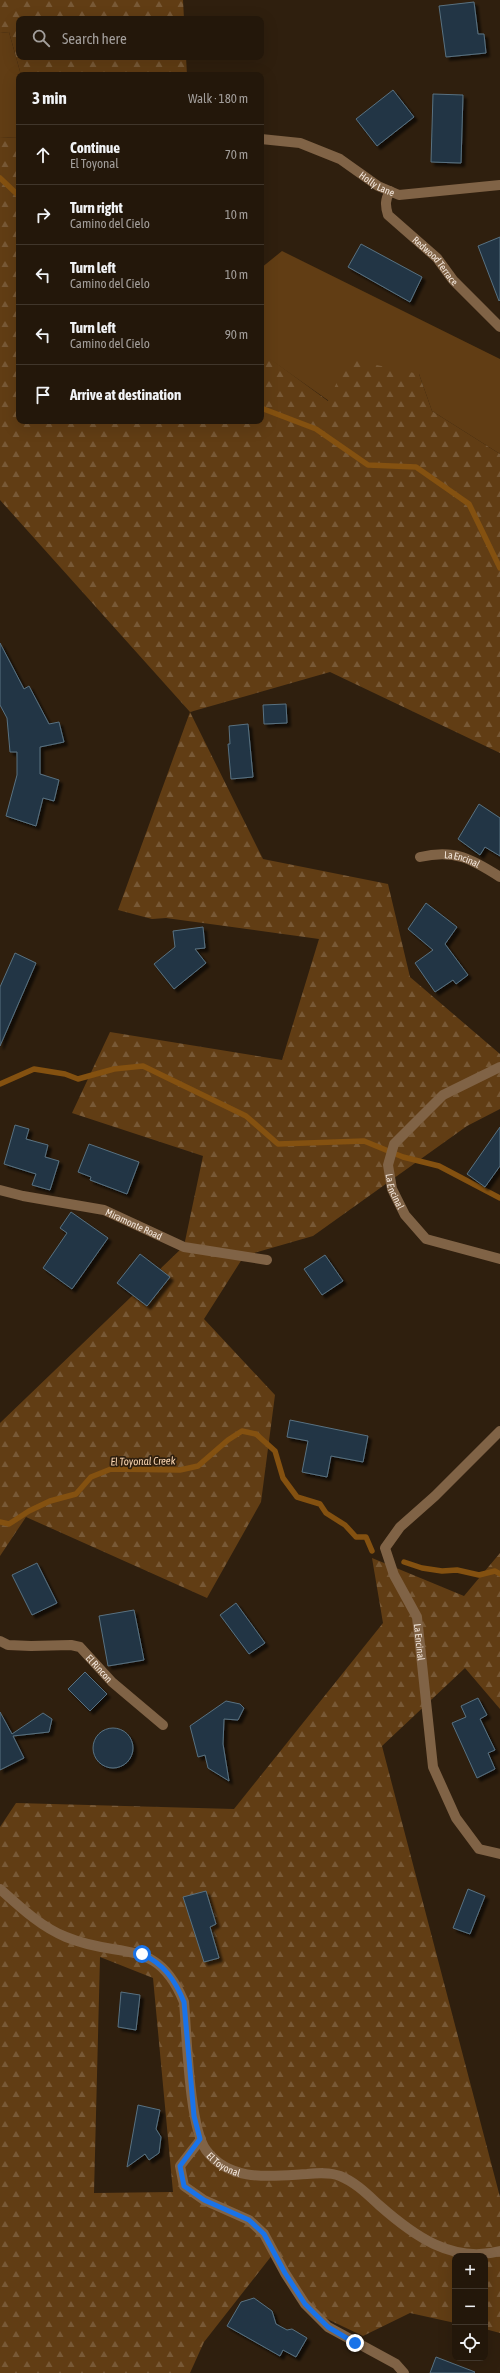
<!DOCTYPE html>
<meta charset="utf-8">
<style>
:root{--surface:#23170a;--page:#2f2418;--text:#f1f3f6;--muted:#a39f9c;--line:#40362b}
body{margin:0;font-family:"Asap Condensed",sans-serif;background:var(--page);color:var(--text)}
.controls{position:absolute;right:12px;bottom:12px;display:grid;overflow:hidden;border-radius:8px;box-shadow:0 4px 16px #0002}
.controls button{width:36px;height:36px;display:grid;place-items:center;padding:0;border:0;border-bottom:1px solid var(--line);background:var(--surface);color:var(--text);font:20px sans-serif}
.stop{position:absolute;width:12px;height:12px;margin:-9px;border:3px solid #1a73e8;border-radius:50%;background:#fff}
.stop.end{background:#1a73e8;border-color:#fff;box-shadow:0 1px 4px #0008}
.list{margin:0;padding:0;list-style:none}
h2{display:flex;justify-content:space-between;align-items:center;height:52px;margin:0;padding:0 16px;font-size:17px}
h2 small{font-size:13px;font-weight:400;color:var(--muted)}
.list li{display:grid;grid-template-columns:26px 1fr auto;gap:12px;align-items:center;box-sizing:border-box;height:60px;padding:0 16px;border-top:1px solid var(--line)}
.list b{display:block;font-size:15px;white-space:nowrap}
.list p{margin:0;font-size:13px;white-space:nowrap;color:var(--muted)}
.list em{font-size:13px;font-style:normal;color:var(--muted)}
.icon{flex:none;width:22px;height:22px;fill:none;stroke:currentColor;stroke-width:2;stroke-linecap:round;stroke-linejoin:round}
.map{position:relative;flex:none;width:500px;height:2373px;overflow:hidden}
.search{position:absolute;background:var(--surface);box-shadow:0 4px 16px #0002;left:16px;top:16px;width:248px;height:44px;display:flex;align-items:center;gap:10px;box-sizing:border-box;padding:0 14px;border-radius:8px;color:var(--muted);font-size:15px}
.panel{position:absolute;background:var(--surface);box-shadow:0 4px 16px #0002;left:16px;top:72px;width:248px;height:352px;border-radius:8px}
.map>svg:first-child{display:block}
.grass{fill:#613d14}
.forest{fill:url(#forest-firs);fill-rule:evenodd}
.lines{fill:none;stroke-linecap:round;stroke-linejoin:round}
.stream{stroke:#845110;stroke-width:5.5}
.building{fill:#203645;stroke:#597181;filter:url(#shadow)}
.street{stroke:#806346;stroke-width:10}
.route{stroke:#1a73e8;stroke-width:5}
.labels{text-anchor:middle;stroke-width:3.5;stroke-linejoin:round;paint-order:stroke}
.street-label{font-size:10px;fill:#f3e7dc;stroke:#2f1f0e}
.water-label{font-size:11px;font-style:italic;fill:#fbd6b2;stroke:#2f1f0e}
</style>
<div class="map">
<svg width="500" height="2373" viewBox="0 0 500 2373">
<defs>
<pattern id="forest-firs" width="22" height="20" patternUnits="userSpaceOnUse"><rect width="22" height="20" fill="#613d14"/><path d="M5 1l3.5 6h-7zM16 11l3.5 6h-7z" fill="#785936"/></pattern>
<filter id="shadow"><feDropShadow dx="3.5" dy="3.5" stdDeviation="1" flood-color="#0009"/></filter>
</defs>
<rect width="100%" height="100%" fill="#2f1f0e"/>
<path class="grass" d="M9 32 21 75H19V137L0 138V33Z
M282 251 500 359V454L432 411 419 374 329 401 261 353V268Z"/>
<path class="forest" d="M0 0H183L184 19H19V57H186L187 75H21L9 32 0 33Z
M19 137V421H261V352L328 401 348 359 419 374 432 411 500 454V753L330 672 190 712 263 859 388 884 410 977 500 1054V1109L467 1126 313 1236 244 1256 204 1319 275 1395 261 1502 207 1598 26 1517 0 1556V1423L184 1246 203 1156 72 1113 110 1032 282 1060 319 939 166 918 152 919 118 910 190 712 0 500V138Z
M500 1553V1709L465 1668 382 1746 500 2197V2333L485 2329V2256H455V2323L410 2313 363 2336 306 2309 273 2254 204 2342 190 2373H0V1827L16 1803 234 1809 383 1623 372 1558 464 1596ZM100 1957 153 1978 173 2192 94 2193Z"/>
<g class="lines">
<path class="stream" d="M0 178 19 196
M261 408 316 429 368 465 416 467 469 504 500 568
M0 1084 34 1069 65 1074 78 1079 114 1069 143 1066 246 1116 278 1144 364 1141 403 1157 439 1166 500 1198
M0 1522 9 1524 29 1511 50 1501 76 1494 91 1477 111 1469 180 1470 198 1466 228 1440 242 1431 256 1434 275 1451 283 1478 297 1497 320 1504 326 1513 345 1525 356 1537H366L372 1551
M404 1562 422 1568 442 1571 457 1570 479 1575 495 1571 500 1574"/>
</g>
<path class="building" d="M474 2 478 34H484L486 53 446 57 439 6Z
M393 90 414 117 377 146 356 119Z
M433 94 463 95 461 163 431 162Z
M500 237V300L499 301 478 246Z
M361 244 422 277 410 302 348 267Z
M0 643 24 689 29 686 49 724 59 722 64 742 40 747V774L59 780 54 801 43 798 36 826 6 816 17 775V752H10L7 718 0 705Z
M286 704 287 723 264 724 263 705Z
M248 724 253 777 231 779 228 744H230L229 726Z
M479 804 500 818V856L485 847 480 855 458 839Z
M426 903 457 927 445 944 468 975 456 984 453 980 435 992 415 963 433 950 408 929Z
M203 927 205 948 195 949 206 963 174 989 154 964 175 947 173 931Z
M15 953 36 963 0 1046V987Z
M15 1125 29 1129 26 1139 48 1145 45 1157 59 1161 50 1190 32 1185 36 1174 4 1164Z
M500 1127V1166L485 1187 467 1174Z
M89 1144 139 1162 127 1194 90 1180 91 1177 78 1172Z
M71 1212 108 1238 72 1289 43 1268 67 1233 60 1228Z
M140 1254 170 1277 147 1306 117 1283Z
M325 1255 343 1281 322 1295 304 1269Z
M290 1420 368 1436 363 1462 331 1456 327 1477 302 1472 308 1441 287 1437Z
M37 1563 57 1603 32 1615 12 1575Z
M236 1603 265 1643 249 1654 220 1615Z
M134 1610 144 1660 108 1666 99 1616Z
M85 1672 107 1694 90 1711 68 1689Z
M478 1698 487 1715 480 1719 495 1750 488 1753 495 1769 477 1778 452 1723 466 1717 461 1706Z
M226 1701 240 1704 244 1708 238 1720 224 1719 223 1744 229 1781 208 1768 205 1755 198 1757 190 1726Z
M0 1712 12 1734 43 1713 52 1719 49 1732 13 1736 24 1758 0 1770Z
M93 1748a20 20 0 1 1 40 0a20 20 0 1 1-40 0Z
M468 1889 485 1896 470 1934 453 1928Z
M206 1891 216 1924 210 1927 219 1958 204 1962 183 1897Z
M121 1992 140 1995 136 2030 118 2027Z
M138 2105 160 2110 156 2129 161 2137 159 2153 149 2160 145 2154 127 2167Z
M254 2298 272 2311 276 2324 287 2330 292 2329 307 2338 296 2357 283 2350 280 2356 227 2326 241 2302Z
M436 2357 475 2372 474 2373H430Z"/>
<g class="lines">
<g class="street">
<path id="s1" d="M261 139 300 143 340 159 378 186 399 195 500 185"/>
<path id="s2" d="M390 191C385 200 385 205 388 215L437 258 453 280 500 327"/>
<path id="s3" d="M420 857C455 849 472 859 500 877"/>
<path id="s4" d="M500 1067 443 1095 394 1144 388 1165 392 1189 405 1215 426 1239 500 1259"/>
<path id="s5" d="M0 1190 23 1196 104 1210 184 1247 267 1260"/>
<path id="s6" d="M500 1431 435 1496 400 1527 385 1548 394 1575 417 1617 433 1767 456 1818 479 1849 500 1854"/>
<path id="s7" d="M0 1641 8 1645 31 1646 71 1645 80 1647 112 1682 163 1725"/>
<path id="s8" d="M0 1889C20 1907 41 1927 66 1937 121 1960 157 1936 184 2002 187 2036 189 2126 206 2150 230 2183 272 2176 307 2174 318 2173 330 2172 340 2176 355 2182 367 2194 379 2205 413 2235 452 2264 500 2251"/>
<path d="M201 2139 180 2166 184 2186 204 2200 249 2220 264 2234 285 2273 305 2304 328 2327 396 2364 404 2373"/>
</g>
</g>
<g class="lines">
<path class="route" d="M142 1954C164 1964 175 1980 184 2002L194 2116 200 2139 180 2166 184 2186 204 2200 249 2220 264 2234 285 2273 305 2304 328 2327 355 2343"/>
</g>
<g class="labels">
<g class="street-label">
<text dy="4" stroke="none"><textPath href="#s1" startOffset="127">Holly Lane</textPath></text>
<text dy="4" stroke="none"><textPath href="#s2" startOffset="91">Redwood Terrace</textPath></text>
<text dy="4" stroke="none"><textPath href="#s3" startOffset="43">La Encinal</textPath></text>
<text dy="4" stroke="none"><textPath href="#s4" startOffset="182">La Encinal</textPath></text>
<text dy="4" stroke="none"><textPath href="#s5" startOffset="139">Miramonte Road</textPath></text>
<text dy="4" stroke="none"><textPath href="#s6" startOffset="266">La Encinal</textPath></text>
<text dy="4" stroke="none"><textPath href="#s7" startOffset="110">El Rincon</textPath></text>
<text dy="4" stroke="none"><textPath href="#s8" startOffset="399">El Toyonal</textPath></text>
</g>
<g class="water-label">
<text transform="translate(143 1461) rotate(-1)" y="4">El Toyonal Creek</text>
</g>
</g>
</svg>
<div class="controls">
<button>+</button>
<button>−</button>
<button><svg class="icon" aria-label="locate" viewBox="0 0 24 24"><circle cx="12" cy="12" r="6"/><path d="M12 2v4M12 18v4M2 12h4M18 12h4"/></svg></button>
</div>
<div class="stop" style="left:142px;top:1954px"></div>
<div class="stop end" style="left:355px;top:2343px"></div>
<div class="search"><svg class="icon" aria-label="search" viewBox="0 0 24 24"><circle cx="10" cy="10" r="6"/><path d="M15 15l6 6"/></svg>Search here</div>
<section class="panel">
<h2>3 min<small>Walk · 180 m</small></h2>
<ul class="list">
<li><svg class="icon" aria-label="ahead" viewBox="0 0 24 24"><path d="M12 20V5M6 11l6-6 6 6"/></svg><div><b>Continue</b><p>El Toyonal</p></div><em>70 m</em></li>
<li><svg class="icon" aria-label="right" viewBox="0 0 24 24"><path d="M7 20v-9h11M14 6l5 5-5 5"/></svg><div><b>Turn right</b><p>Camino del Cielo</p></div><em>10 m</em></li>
<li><svg class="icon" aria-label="left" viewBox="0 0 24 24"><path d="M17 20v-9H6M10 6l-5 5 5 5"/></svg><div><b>Turn left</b><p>Camino del Cielo</p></div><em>10 m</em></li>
<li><svg class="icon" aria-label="left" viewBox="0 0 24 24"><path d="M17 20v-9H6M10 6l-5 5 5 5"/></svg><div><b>Turn left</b><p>Camino del Cielo</p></div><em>90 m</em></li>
<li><svg class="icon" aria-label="arrive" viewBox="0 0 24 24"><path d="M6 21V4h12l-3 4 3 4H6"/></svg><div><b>Arrive at destination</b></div></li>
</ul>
</section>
</div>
